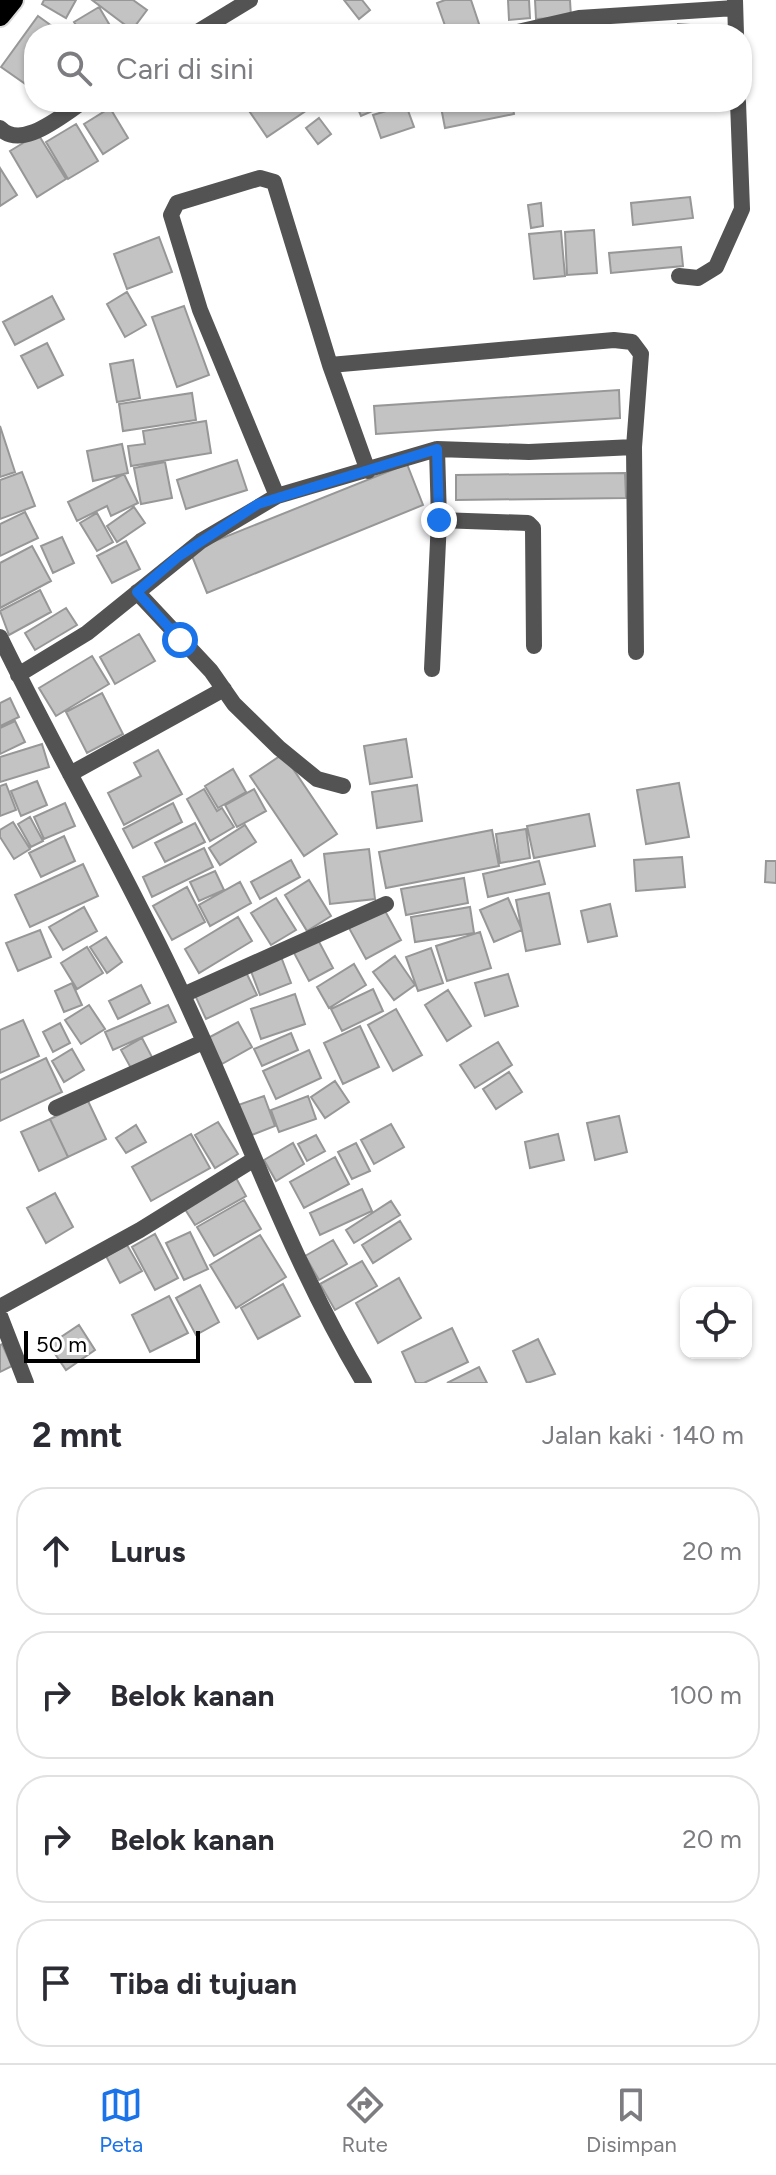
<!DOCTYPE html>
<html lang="id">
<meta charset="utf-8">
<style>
:root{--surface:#fff;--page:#f2f2f3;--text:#2b2b33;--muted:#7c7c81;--line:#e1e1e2;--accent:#1a73e8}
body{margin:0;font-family:Figtree,sans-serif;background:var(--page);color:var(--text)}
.controls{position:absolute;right:24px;bottom:24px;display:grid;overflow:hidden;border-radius:16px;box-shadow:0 2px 6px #0004}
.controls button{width:72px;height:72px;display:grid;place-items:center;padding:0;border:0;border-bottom:2px solid var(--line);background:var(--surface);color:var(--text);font:40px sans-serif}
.scale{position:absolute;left:24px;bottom:20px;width:176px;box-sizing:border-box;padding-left:8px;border:4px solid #000;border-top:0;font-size:22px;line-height:28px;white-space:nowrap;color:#000;-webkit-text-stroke:6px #fff;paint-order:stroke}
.stop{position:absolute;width:24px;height:24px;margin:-18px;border:6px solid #1a73e8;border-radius:50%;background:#fff}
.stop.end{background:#1a73e8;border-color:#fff;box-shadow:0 2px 8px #0008}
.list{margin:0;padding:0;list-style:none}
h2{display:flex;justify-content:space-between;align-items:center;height:104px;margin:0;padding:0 32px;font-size:34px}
h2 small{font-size:26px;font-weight:400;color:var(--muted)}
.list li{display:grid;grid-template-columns:52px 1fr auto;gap:24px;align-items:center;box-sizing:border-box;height:128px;margin:0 16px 16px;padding:0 16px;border:2px solid var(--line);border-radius:32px}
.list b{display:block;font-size:30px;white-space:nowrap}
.list em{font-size:26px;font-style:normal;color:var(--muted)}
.icon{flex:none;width:44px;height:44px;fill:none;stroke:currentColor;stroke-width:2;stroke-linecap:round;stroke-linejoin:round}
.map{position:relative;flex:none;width:776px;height:1383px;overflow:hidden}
.search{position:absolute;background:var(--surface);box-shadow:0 2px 6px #0004;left:24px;right:24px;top:24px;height:88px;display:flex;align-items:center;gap:20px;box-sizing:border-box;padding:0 28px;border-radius:32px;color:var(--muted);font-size:30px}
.sheet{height:680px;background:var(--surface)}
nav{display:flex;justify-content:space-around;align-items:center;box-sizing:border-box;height:112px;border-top:2px solid var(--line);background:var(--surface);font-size:22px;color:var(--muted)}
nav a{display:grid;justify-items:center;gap:4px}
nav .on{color:var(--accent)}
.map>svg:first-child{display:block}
.building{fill:#c3c3c3;stroke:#979797;stroke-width:2}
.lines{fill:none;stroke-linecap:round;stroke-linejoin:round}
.primary-casing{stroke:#dbdbdb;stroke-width:24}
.street{stroke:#535353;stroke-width:16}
.primary{stroke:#000;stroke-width:20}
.route{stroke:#1a73e8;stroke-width:10}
</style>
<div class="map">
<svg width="776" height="1383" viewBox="0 0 776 1383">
<rect width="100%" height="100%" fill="#fff"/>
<path class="building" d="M44 0H76L66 18 42 4Z
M92 0H133L147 10 132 30Z
M344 0H362L370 10 359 19Z
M445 0H471L481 30 448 34 437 3Z
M508 0H529L530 18 509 20Z
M535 0H570L571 17 536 19Z
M99 7 115 34H82L74 22Z
M38 16 63 34H34V90L1 67Z
M678 24 715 27V34H678Z
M243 102H319L267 137Z
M355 102H388L389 104 361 116Z
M440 102H512L514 114 445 128Z
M406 105 414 127 381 138 373 115Z
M110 108 128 138 103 154 84 124Z
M319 118 331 134 318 144 306 128Z
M76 124 98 161 68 179 46 142Z
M38 134 66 179 37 197 10 151Z
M0 168 17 195 0 206Z
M690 197 693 218 633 225 631 203Z
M541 203 543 226 531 228 528 205Z
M594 230 597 273 567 275 565 232Z
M561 231 565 276 534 279 529 234Z
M159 237 172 272 127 289 114 254Z
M681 247 683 266 611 273 609 253Z
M127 292 146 325 125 337 107 304Z
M52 296 64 319 15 345 3 322Z
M184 306 209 375 177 387 152 317Z
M47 343 63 375 38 388 21 356Z
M133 360 140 398 117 402 110 364Z
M619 390 620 418 376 434 374 406Z
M192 393 196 420 123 431 119 404Z
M206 421 211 453 131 466 128 446 145 444 143 431Z
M0 426 15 472 0 477Z
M122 444 128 473 93 481 87 451Z
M237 460 247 490 186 509 177 480Z
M165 462 172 498 141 504 134 468Z
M407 464 423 505 207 593 190 551Z
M22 472 35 506 0 519V480Z
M625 473 626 498 456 500V475Z
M124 474 138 503 111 516 107 506 77 521 68 502Z
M134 507 145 523 117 542 107 526Z
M25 512 38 538 0 556V524Z
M97 513 113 542 97 551 80 523Z
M62 537 74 563 53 573 41 546Z
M126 541 140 569 112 583 97 556Z
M32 546 51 581 0 608V563Z
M40 590 51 612 9 635 0 611Z
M66 608 77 625 35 650 25 633Z
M139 634 155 661 115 684 100 657Z
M92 656 109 684 56 716 39 688Z
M102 693 123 734 87 753 66 712Z
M10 698 19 717 0 726V703Z
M15 721 25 742 0 754V728Z
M406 739 412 777 370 784 364 746Z
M42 744 49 767 0 782V757Z
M158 750 182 794 124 825 108 793 141 776 134 763Z
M283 754 337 834 304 856 250 776Z
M233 769 246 792 218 808 205 786Z
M37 781 47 805 21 816 11 791Z
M679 783 689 837 646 844 637 790Z
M6 784 16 810 0 816V786Z
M417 785 422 821 377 828 372 792Z
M204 789 217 811 222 808 234 827 210 841 187 799Z
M254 789 266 811 237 827 225 805Z
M65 803 75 826 44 839 34 817Z
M173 803 182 822 133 848 123 829Z
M589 814 595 846 534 858 527 826Z
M30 817 43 841 31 847 18 824Z
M13 822 30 849 14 859 0 837V830Z
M195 823 205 842 165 862 155 843Z
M245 825 256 842 220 865 209 848Z
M526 829 530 858 500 863 496 834Z
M492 830 499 866 386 888 379 852Z
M64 836 75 861 41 877 29 853Z
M204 848 213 867 152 897 143 877Z
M369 849 375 899 330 904 324 854Z
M682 857 685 887 636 891 634 860Z
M291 860 300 877 260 899 251 882Z
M539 861 545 884 488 897 483 874Z
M766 861H776V883L765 882Z
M83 864 98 896 30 927 15 895Z
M215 871 224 890 199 901 190 882Z
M464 878 468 903 406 915 401 889Z
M309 880 331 916 307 931 285 895Z
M240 882 251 903 210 926 199 905Z
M187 887 205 922 172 940 153 906Z
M549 893 560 944 526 951 516 900Z
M276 898 296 930 271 945 251 913Z
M508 898 522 930 494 942 480 910Z
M610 904 617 936 588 942 581 911Z
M84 907 97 931 63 950 49 927Z
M470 907 474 933 415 942 411 917Z
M384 909 401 940 366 959 349 928Z
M238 917 252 941 199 973 185 949Z
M40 930 51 957 18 971 6 943Z
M480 932 491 968 447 981 436 946Z
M106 937 122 962 107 973 90 947Z
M317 938 333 968 309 981 293 951Z
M87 947 103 973 77 989 61 963Z
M431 948 443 983 418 991 406 957Z
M280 954 291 983 260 995 249 966Z
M395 956 415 985 394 1000 373 972Z
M354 964 366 985 329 1008 317 987Z
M244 968 257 995 206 1019 194 993Z
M508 974 518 1006 485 1016 475 983Z
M72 983 82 1005 64 1012 55 991Z
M141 985 150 1003 118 1019 109 1001Z
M373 989 383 1011 342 1031 331 1009Z
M448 990 471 1026 447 1041 425 1005Z
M295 994 305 1024 261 1039 251 1009Z
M89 1005 105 1029 81 1044 65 1020Z
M168 1005 176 1022 113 1050 105 1032Z
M396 1009 422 1055 393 1071 368 1025Z
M23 1020 39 1056 0 1073V1030Z
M238 1022 252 1047 222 1064 208 1038Z
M60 1023 70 1043 53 1052 43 1032Z
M360 1026 379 1067 343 1084 324 1043Z
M291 1033 298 1050 262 1066 254 1049Z
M142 1038 153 1059 132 1070 121 1050Z
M498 1042 512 1065 475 1088 460 1065Z
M72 1049 84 1070 64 1082 52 1061Z
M309 1050 321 1078 276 1099 263 1071Z
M46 1058 62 1092 0 1121V1080Z
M509 1072 522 1092 496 1109 483 1089Z
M335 1081 349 1102 325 1118 311 1097Z
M264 1096 275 1126 249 1136 238 1105Z
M308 1096 316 1119 279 1132 271 1110Z
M88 1101 106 1139 68 1157 50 1119Z
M619 1116 627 1152 595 1160 587 1123Z
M50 1119 68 1157 39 1171 21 1132Z
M218 1122 238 1154 215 1168 195 1135Z
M391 1124 404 1147 374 1164 361 1140Z
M136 1125 146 1142 126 1153 116 1138Z
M191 1134 210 1168 151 1201 132 1167Z
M558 1134 564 1160 530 1168 525 1142Z
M316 1135 325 1151 307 1161 298 1144Z
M293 1143 304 1164 276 1181 264 1160Z
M356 1143 370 1171 352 1179 338 1152Z
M335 1157 349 1184 304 1208 290 1182Z
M235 1176 246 1196 195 1225 183 1206Z
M362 1189 372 1211 320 1235 310 1213Z
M55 1193 73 1227 46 1243 27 1208Z
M244 1200 261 1229 214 1256 197 1227Z
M391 1201 400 1215 354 1243 346 1230Z
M400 1221 411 1239 373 1263 362 1245Z
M190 1232 208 1269 184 1280 166 1243Z
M155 1234 178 1278 155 1290 132 1247Z
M260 1235 286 1277 236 1308 210 1265Z
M333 1240 347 1264 319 1280 305 1256Z
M127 1245 142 1271 120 1283 106 1256Z
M362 1261 377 1286 335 1310 320 1284Z
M399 1278 421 1318 378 1343 356 1303Z
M283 1284 300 1316 258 1339 241 1308Z
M200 1285 219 1322 196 1335 176 1298Z
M169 1296 188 1333 150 1352 132 1315Z
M79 1325 95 1350 66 1370 49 1345Z
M452 1328 468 1362 424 1383H416L402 1352Z
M538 1339 555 1374 527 1383 513 1351Z
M2 1344 12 1366 0 1372V1345Z
M479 1367 487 1383H447Z"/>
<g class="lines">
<g class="primary-casing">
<path id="primary" d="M0 16 13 0"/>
</g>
<path class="street" d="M735 0 736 34
M194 34 250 0
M509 34 579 18 735 8
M0 128C22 151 62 115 83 102
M679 276 698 278 716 267 742 209 738 102
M634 447 636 652
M277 496 437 449 529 452 634 447 641 354 632 342 614 340 330 365
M439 520 528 523 533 528 534 646
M137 592 211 671 234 704 279 748 317 779 343 786
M0 637C58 757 126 872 182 993 243 1123 290 1260 364 1383
M432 669 439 520 437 449
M18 675 87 633 201 541 277 496 200 310 171 215 177 203 260 178 274 182 330 365 368 471
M70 774 224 689
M183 995 386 904
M56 1108 203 1042
M0 1307 140 1230 253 1160
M0 1316 26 1383"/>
<use href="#primary" class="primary"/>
</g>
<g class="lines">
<path class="route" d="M180 640 137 592 179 556 258 504 437 449 439 520"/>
</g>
</svg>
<div class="controls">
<button><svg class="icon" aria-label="locate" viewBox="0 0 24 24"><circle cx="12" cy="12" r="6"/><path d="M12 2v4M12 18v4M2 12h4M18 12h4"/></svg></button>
</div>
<div class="scale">50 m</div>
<div class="stop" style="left:180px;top:640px"></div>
<div class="stop end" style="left:439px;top:520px"></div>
<div class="search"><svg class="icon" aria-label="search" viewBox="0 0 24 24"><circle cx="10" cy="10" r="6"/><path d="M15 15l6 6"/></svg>Cari di sini</div>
</div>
<section class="sheet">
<h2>2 mnt<small>Jalan kaki · 140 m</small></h2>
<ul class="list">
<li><svg class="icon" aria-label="ahead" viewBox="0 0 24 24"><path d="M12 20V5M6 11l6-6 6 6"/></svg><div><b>Lurus</b></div><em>20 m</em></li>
<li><svg class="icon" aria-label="right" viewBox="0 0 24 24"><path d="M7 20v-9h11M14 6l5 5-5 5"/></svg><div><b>Belok kanan</b></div><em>100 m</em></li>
<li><svg class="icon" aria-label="right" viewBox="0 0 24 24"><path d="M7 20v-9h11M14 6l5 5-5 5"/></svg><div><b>Belok kanan</b></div><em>20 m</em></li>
<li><svg class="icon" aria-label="arrive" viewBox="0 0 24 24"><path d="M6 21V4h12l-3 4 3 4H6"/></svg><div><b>Tiba di tujuan</b></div></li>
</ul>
</section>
<nav>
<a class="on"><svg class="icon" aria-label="map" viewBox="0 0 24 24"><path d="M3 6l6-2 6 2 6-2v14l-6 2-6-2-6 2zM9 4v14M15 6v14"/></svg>Peta</a>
<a><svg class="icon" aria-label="directions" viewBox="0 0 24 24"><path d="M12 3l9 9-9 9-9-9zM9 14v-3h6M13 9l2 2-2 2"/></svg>Rute</a>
<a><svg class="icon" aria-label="saved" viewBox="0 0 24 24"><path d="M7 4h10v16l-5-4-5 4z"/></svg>Disimpan</a>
</nav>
